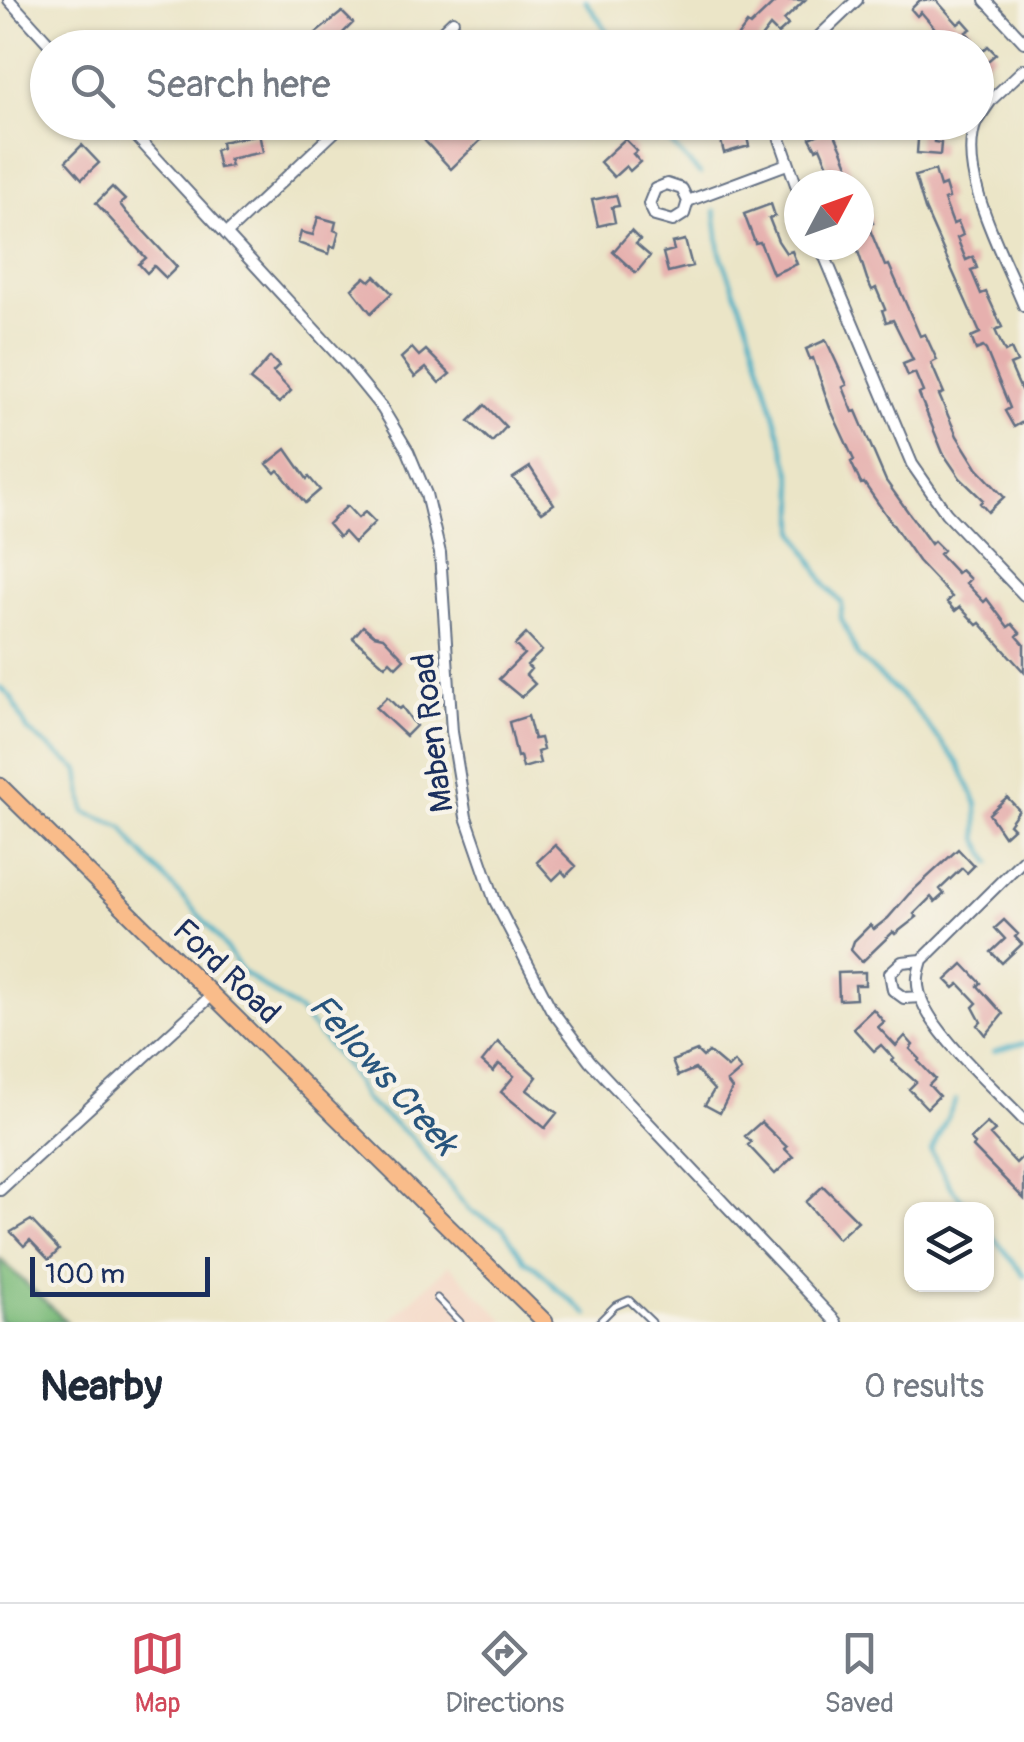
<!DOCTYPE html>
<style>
:root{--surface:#fff;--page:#f2f2f3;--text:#1f2937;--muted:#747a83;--line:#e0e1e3;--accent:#d1495b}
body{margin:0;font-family:Pangolin,sans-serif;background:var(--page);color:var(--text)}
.controls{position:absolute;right:30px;bottom:30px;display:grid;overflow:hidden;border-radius:20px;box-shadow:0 2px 8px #0004}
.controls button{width:90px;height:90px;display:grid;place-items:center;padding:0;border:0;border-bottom:2px solid var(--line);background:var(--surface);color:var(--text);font:50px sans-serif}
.compass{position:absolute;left:784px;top:170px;width:90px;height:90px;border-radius:50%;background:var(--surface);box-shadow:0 2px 8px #0004;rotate:49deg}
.scale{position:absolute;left:30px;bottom:25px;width:180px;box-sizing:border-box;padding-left:10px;border:5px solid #1b2f5e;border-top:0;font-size:28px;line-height:35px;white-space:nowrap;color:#1b2f5e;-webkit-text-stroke:8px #f7f3e8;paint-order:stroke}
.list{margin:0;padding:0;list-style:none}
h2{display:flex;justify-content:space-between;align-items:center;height:130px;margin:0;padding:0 40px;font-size:42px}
h2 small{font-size:32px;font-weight:400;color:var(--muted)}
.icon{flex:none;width:55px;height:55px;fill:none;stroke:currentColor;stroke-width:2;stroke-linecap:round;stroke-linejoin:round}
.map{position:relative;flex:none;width:1024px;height:1322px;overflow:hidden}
.search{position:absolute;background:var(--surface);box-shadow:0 2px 8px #0004;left:30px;right:30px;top:30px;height:110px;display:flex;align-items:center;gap:25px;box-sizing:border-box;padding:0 35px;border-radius:55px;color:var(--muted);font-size:38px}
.sheet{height:280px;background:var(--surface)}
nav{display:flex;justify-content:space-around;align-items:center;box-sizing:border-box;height:140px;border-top:2px solid var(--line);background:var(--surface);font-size:28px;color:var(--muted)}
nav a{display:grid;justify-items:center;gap:5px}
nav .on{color:var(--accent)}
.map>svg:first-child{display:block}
.built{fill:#f4d3c0}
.forest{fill:#7ebc7b;stroke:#4c766c;stroke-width:2.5}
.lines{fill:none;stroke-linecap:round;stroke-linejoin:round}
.stream{stroke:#46afc5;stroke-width:4}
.building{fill:#e6b0ae}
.lane-casing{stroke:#646f83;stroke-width:9}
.street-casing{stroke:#646f83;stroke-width:14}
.primary-casing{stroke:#646f83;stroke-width:19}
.lane{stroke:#fff;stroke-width:5}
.street{stroke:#fff;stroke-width:10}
.primary{stroke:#f9bc8a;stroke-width:15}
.labels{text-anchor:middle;stroke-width:9;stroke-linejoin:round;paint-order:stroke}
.street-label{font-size:32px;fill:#1b2f5e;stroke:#f7f3e8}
.water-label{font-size:35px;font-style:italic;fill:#28557d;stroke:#f7f3e8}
</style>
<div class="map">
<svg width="1024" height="1322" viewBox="0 0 1024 1322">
<rect width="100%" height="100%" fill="#f7f3e8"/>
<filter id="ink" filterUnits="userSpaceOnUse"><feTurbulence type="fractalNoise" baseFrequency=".01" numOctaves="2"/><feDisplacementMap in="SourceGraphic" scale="20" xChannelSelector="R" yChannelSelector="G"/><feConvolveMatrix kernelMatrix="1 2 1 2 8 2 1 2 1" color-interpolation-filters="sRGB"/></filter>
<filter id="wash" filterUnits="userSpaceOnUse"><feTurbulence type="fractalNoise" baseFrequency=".0048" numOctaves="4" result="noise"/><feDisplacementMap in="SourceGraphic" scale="40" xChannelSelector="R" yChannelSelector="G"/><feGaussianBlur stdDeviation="2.25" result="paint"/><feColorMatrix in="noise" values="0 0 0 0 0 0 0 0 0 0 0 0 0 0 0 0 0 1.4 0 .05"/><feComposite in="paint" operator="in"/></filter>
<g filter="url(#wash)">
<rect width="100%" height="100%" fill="#ebe5c7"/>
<path class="built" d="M449 1265 506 1322H388Z"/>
<path class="forest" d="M0 1259 67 1322H0Z"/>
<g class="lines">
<path class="stream" d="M585 0 619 48
M650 122 700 174
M715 211 720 252 749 327 791 472 796 501V532L826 586 842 603 841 618 858 656 911 705 959 764 977 804 978 839 991 863
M0 687 11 697 28 731 79 770 85 812 123 827 136 847 210 927 244 973 300 1012 348 1069 366 1101 412 1138 469 1210 503 1228 525 1261 536 1267 556 1288 588 1315
M994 1052 1024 1043
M956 1100 931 1151 950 1186 971 1210
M986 1228 1024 1275"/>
</g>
<g id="blocks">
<path class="building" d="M777 0H805L784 20 788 25 778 34 770 26 753 48H729L747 24 750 26Z
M920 0H936L958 24 963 20 971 29 966 32 983 51 988 46 996 54 976 71V48H952L921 12 917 16 911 9Z
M342 12 353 23 335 41 332 38 322 48 311 37Z
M448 122H464L481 140 451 169 425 141Z
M716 122H736L739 135 746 133 749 146 724 153Z
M919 126 935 128 934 142 941 143 940 155 917 153Z
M832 128 842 150 856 185H836L833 178 829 180 824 168 828 166 820 147 816 149 810 138Z
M259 134 263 152 229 159 231 166 219 168 215 150 222 148 221 142Z
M625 139 637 151 633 154 640 162 630 171 626 166 614 177 600 162Z
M82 145 99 163 82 179 66 161Z
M935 170 940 187 945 185 949 198 944 200 953 224 958 222 963 235 957 238 966 260 973 257 977 268 971 270 981 294 986 292 1002 327 995 330 1005 352 1011 349 1017 362 1010 365 1021 390 1024 389V421L1014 427 1005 411 1010 408 986 350 983 347 976 350 971 337 980 333 925 209 915 176Z
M112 187 125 200 120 204 126 212 177 267 166 278 154 266 147 273 139 264 146 258 96 203Z
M859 190 873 223 868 225 885 266 889 265 920 336 925 334 937 360 931 363 944 393 939 395 957 436 977 468 1004 497 988 512 980 503 983 500 960 478 943 453 919 394 923 392 915 373 908 376 903 364 913 360 893 320 886 322 882 310 885 309 876 288 872 290 867 279 856 245H859Z
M616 195 619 206 612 207 615 222 598 226 592 200Z
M771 204 775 216 769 218 778 241 786 253 792 251 797 264 773 274 760 242 755 243 744 214Z
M318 217 336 222 334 230 339 232 335 247 331 246 329 254 298 243 301 232 313 235Z
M631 231 640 240 636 244 650 256 636 273 613 252Z
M685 240 692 266 668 272 663 253 674 250 672 243Z
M375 276 392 293 371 313 352 289 365 277 370 281Z
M826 340 847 385 843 387 853 412 856 411 886 481 931 544 934 541 943 550 939 554 957 573 961 570 970 579 966 583 984 602 987 599 1008 627 1012 624 1020 633 1017 636 1024 644V672L980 623 977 625 960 607 955 611 947 602 952 597 918 561 864 483 861 484 851 462 854 460 830 408 813 358 810 359 806 349Z
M412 348 419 356 426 350 450 374 439 383 426 368 415 377 401 358Z
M270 357 279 366 273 372 291 391 279 403 250 380Z
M485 405 506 427 492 442 469 421Z
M286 449 307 479 309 477 320 490 305 503 278 470 275 473 267 464Z
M530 467 554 504 542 512 513 478Z
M347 506 358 518 365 512 375 522 354 543 344 532 339 537 328 524Z
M363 626 374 635 383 637 404 659 396 667 390 661 385 666 353 638Z
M526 634 542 651 527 665 531 669 526 675 535 684 521 697 499 679 524 654 515 645Z
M387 697 399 709 402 707 416 726 406 736 376 708Z
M528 716 534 739 540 738 543 750 537 752 540 763 523 768 520 756 517 757 509 722Z
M1007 797 1019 810 1009 824 1013 828 1004 836 989 814Z
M555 845 576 866 566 876 562 871 553 880 537 862Z
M958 849 974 866 967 873 962 868 940 889 944 894 935 902 931 897 914 914 917 917 895 934 893 932 862 962 851 950 854 941 870 925 874 929 888 918 909 894Z
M1004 920 1018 934 1015 937 1022 944 1002 963 991 952 1005 939 995 928Z
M963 964 981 983 978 986 1003 1014 986 1035 978 1025 981 1022 973 1007 977 1003 959 984 954 988 946 980Z
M865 972V985H855L856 999 839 1000 838 973Z
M873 1009 884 1022 878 1027 896 1046 905 1036 913 1045 910 1049 920 1059 918 1061 935 1079 929 1085 939 1096 927 1108 909 1089 916 1082 892 1061 894 1059 881 1045 874 1051 853 1028Z
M498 1042 537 1077 527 1090 557 1113 545 1128 501 1092 514 1076 499 1064 493 1072 482 1062Z
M697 1051 703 1057 709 1052 728 1068 734 1062 741 1070 727 1082 732 1089 720 1113 705 1105 714 1090 695 1069 678 1076 672 1061Z
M761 1122 787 1147 785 1149 793 1157 775 1174 748 1145 751 1142 745 1136Z
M987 1123 995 1131 990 1135 1016 1163 1024 1155V1199L973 1147 975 1144 970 1139Z
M823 1186 858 1221 838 1239 806 1202Z
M31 1220 59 1250 49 1260 30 1240 24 1246 11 1232Z"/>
</g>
</g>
<g filter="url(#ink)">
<use href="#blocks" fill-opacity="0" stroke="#646f83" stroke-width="2.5"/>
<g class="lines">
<g class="lane-casing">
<path id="lane" d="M437 1298 460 1322
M599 1322 615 1306 629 1300 652 1322"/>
</g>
<g class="street-casing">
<path id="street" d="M9 0 53 48
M985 0 1024 42
M425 48 453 21
M807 48 857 0
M123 122 347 365 382 408 408 451 426 494 440 553 452 732 466 817 495 901 551 1009 590 1061 836 1322
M774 122 799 193
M976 122C956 174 1004 256 1024 306
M976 122 992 99 1024 69
M688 201 682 189 667 184 655 189 649 204 655 216 673 221 684 214 688 201 787 164
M226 234 345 122
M820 245 912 464 946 513 1024 595
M1024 859 922 960C919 971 916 979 919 991 926 1029 996 1090 1024 1120
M921 997 904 998 893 990 890 973 902 962 922 960
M0 1190 211 996"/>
</g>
<g class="primary-casing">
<path id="primary" d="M0 786 545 1322"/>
</g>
<use href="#lane" class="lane"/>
<use href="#street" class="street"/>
<use href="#primary" class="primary"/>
</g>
</g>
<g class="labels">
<g class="street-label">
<text transform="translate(432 733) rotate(-97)" y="11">Maben Road</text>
<text transform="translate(227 971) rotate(44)" y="11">Ford Road</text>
</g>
<g class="water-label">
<text transform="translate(384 1074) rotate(48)" y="12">Fellows Creek</text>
</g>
</g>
</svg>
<div class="controls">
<button><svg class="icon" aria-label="layers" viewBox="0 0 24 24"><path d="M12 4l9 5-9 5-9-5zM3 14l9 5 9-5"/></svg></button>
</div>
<svg class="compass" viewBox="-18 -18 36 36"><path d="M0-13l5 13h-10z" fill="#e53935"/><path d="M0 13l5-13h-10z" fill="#747a83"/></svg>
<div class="scale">100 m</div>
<div class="search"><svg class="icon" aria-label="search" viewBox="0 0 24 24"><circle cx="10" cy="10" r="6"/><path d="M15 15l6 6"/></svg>Search here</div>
</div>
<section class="sheet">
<h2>Nearby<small>0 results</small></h2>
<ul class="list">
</ul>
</section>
<nav>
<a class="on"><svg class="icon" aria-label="map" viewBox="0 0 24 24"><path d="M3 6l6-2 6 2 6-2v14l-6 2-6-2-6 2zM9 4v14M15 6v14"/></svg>Map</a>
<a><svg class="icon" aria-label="directions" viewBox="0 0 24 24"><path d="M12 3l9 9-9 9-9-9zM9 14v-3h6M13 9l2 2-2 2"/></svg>Directions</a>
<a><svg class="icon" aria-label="saved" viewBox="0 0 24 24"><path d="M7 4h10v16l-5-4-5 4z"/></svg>Saved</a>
</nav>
